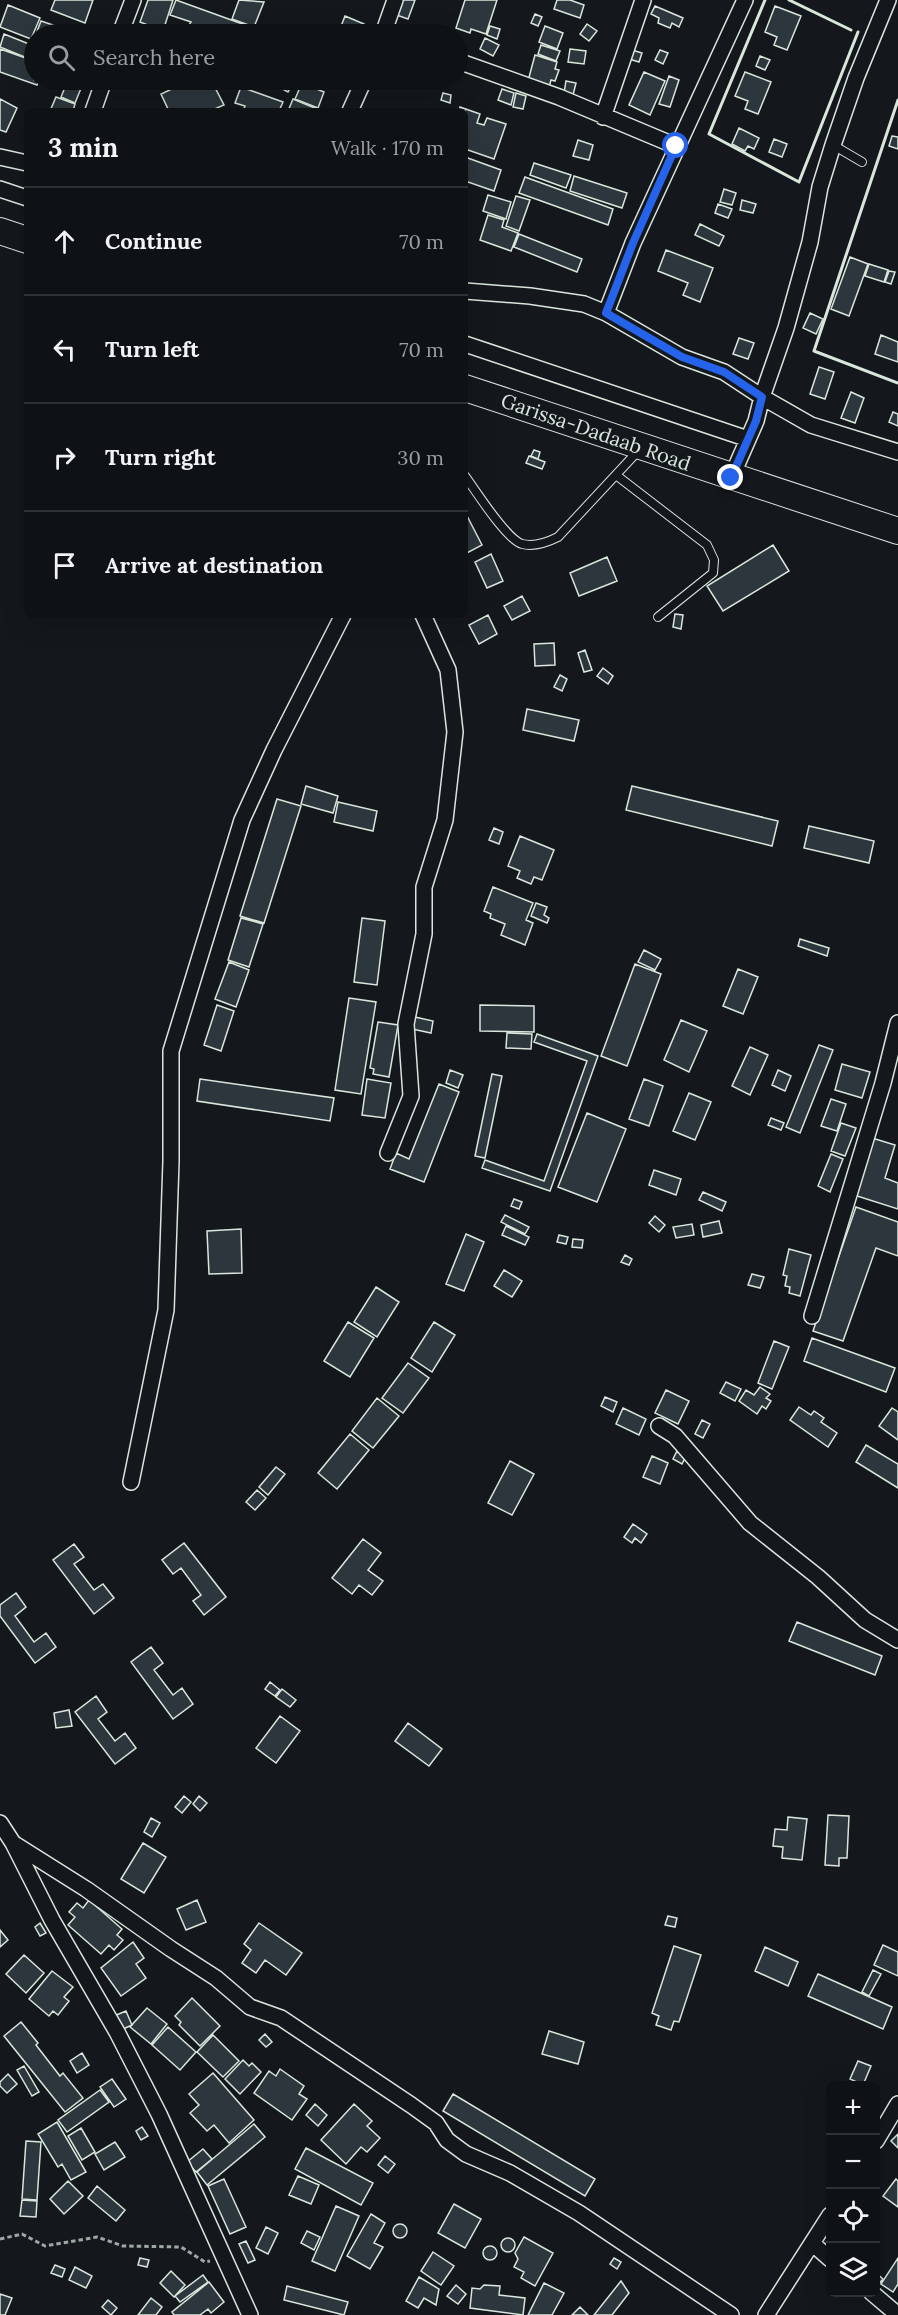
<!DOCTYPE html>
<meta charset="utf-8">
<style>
:root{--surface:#0f1215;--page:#181b1e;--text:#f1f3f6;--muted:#9b9ea0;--line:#2f3234}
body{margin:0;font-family:Lora,serif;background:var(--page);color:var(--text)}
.controls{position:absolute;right:18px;bottom:18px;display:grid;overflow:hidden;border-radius:9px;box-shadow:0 6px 24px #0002}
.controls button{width:54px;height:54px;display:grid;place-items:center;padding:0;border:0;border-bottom:2px solid var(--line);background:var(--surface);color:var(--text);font:30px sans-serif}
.stop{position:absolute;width:18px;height:18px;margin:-14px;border:4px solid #2563eb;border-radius:50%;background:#fff}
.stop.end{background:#2563eb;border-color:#fff;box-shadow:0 2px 6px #0008}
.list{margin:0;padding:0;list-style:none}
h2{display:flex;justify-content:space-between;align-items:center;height:78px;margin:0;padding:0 24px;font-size:26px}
h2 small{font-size:20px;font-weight:400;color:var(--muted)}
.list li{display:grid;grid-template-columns:39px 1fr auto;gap:18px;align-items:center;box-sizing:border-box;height:108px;padding:0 24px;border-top:2px solid var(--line)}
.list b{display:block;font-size:22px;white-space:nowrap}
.list em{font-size:20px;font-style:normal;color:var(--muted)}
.icon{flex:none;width:33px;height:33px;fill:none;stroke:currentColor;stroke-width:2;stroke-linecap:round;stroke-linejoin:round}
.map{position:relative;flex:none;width:898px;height:2315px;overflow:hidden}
.search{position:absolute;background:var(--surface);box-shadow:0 6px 24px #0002;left:24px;top:24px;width:444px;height:66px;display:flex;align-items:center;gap:15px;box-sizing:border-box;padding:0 21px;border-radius:33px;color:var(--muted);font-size:22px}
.panel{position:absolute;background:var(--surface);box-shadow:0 6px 24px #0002;left:24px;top:108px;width:444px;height:510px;border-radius:9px}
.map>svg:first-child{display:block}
.building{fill:#2c363c;stroke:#d8e6dc;stroke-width:1.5}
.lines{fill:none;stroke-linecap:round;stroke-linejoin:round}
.service-casing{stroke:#d8e6dc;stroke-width:10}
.minor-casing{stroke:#d8e6dc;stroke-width:18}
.trunk-casing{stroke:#d8e6dc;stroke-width:28}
.path{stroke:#9da8a2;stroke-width:3;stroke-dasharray:4.5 3;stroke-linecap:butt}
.service{stroke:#14181c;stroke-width:8}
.minor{stroke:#14181c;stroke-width:15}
.trunk{stroke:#14181c;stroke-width:26}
.wall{stroke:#d8e6dc;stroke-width:3}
.route{stroke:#2563eb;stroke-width:8}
.labels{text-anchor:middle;stroke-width:4.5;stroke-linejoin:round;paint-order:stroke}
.street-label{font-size:20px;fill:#d8e6dc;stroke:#14181c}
</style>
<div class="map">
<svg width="898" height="2315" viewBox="0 0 898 2315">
<rect width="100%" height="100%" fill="#14181c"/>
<path class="building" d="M55 0H93L85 23 51 10Z
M148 0H173L163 31 140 22Z
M176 0 259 30 257 34H215L189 25 191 22 170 15Z
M239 0 264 2 254 27 232 19Z
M396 0H415L408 19 391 13Z
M465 0H497L486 34 471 29 470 33 456 28Z
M557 0H570L584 5 580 18 554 9Z
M8 5 40 18 31 39 0 27Z
M655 6 683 18 679 27 672 23 670 28 658 23 659 18 651 14Z
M775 6 801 16 787 50 774 45 777 37 765 32Z
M535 14 542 17 538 26 531 23Z
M345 16 364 24 360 34H338Z
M41 21 77 33 76 34H36Z
M587 24 597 31 589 41 580 34Z
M490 26 500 29 497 39 487 35Z
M545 26 563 33 557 49 539 42Z
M4 34 34 46 32 60 0 47Z
M485 38 499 45 493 56 480 49Z
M541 45 560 51 556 61 538 54Z
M0 49 34 61V80H39L37 85 0 72Z
M570 49 586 51 584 64 568 62Z
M632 50 642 53 639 62 629 59Z
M660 50 668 53 663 64 655 60Z
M535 55 557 62 555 69 559 70 555 81 551 80 549 87 528 81Z
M760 56 770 60 765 70 756 66Z
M644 72 665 81 650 115 629 105Z
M745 72 771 82 758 114 745 109 748 101 735 96Z
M669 76 679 80 670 107 659 104Z
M68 80 82 86 75 103 61 97Z
M191 80H211L224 105 210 111H169L161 94Z
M270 80H294L288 92 269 82Z
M414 80H445L443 86 429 81 427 87 413 82Z
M566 81 576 83 573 95 564 93Z
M302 83 324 92 318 108 295 99Z
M241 87 283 102 279 111H243L245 106 235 103Z
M502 89 514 93 511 105 498 100Z
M443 93 451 95 450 103 441 100Z
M516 93 526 96 523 109 513 107Z
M56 97 75 104 73 111H50Z
M0 99 17 108 6 132 0 130Z
M293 99 322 111H288Z
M460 107 480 114 477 123 484 125 487 118 506 124 494 159 465 149V111H459Z
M739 128 759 138 754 149 748 146 745 151 732 144Z
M892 136 898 137V149L889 146Z
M774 139 787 144 782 157 769 152Z
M578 140 593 145 589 160 573 156Z
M465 157 501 170 494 191 465 181Z
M534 163 571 175 566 188 530 175Z
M574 176 627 193 622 208 570 191Z
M525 177 613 209 608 225 519 193Z
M724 189 736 193 732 205 720 202Z
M488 195 511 202 506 219 483 211Z
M516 196 530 200 519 231 506 226Z
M742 200 756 204 753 213 740 210Z
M718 204 732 209 728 218 715 213Z
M488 215 504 220 502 227 518 233 511 251 480 240Z
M700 224 724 236 719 246 695 235Z
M519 234 582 259 577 272 514 247Z
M666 250 713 268 700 302 683 295 688 283 658 271Z
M850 257 868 264 849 316 831 309Z
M869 264 888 270 884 282 865 276Z
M889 271 895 272 891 284 885 282Z
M810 313 823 319 816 334 803 328Z
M881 335 898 342V362L875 354Z
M739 338 754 343 748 359 733 354Z
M819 367 834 372 825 399 810 394Z
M851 392 864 398 855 423 841 418Z
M893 412 898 414V426L889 422Z
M534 450 540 452 538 459 531 456Z
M529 456 545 462 542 469 526 463Z
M465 512 482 545 465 554Z
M773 545 789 571 723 611 707 586Z
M491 554 503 581 487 588 475 562Z
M607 557 617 581 579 596 570 573Z
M522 596 530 611 512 620 504 606Z
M675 614 683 615 681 629 673 627Z
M488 615 497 634 479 644 469 625Z
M554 643 555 665 535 666 534 644Z
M585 650 592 670 584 672 578 653Z
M603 668 613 676 608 684 597 676Z
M560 675 567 679 562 691 554 687Z
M527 709 579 720 574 741 523 730Z
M306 786 338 796 333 813 301 804Z
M632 786 778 821 772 846 626 810Z
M277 799 301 806 264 923 240 916Z
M338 802 377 811 373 831 334 822Z
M809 826 874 841 869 863 804 848Z
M494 828 503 832 499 844 489 840Z
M520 836 554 850 542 880 534 877 531 884 517 878 520 871 508 866Z
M493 887 533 903 526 920 533 923 525 945 501 935 505 924 490 918 491 914 484 911Z
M536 903 547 907 544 915 549 918 547 923 531 916Z
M241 918 263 924 249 967 228 960Z
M362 918 385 921 377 985 354 982Z
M800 939 829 948 827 956 798 946Z
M644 950 661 959 655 970 638 962Z
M229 962 249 970 236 1007 215 999Z
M635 964 661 974 627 1066 601 1056Z
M738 969 758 977 743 1014 723 1006Z
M349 998 376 1002 361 1094 335 1090Z
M217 1005 234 1011 221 1051 204 1045Z
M480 1005 534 1006V1032L480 1031Z
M415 1017 433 1021 431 1033 412 1029Z
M681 1020 707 1031 689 1072 664 1060Z
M378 1022 398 1025 389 1077 373 1074 374 1069 370 1068Z
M507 1033 532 1034 531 1049 506 1048Z
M537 1034 598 1056 550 1191 482 1168 485 1160 544 1181 587 1061 534 1042Z
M819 1045 833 1050 800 1133 786 1127Z
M750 1047 768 1055 750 1095 732 1086Z
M842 1064 870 1072 862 1098 835 1090Z
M450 1070 463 1075 458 1088 446 1083Z
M778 1070 791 1076 785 1091 772 1085Z
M492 1074 502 1076 485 1158 475 1156Z
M200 1079 334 1098 330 1121 197 1101Z
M367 1079 391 1083 385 1118 362 1115Z
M644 1079 663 1086 649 1126 629 1119Z
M439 1084 459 1092 424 1182 390 1169 396 1153 409 1159Z
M689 1093 711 1102 695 1140 673 1131Z
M831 1099 846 1104 837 1131 821 1126Z
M587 1113 626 1129 597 1202 558 1187Z
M771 1118 784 1123 781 1130 768 1125Z
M841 1123 856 1128 845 1156 831 1151Z
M872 1138 895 1145 885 1178 898 1183V1209L854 1195Z
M831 1154 843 1159 830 1192 818 1186Z
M654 1170 681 1179 676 1195 649 1185Z
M703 1192 726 1202 722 1211 699 1200Z
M514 1199 522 1202 519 1209 511 1206Z
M856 1207 898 1222V1256L876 1248 843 1341 813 1331Z
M505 1215 529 1227 525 1234 501 1222Z
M655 1216 665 1225 659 1232 649 1223Z
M719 1221 722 1233 703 1237 701 1225Z
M692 1224 694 1235 676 1238 673 1227Z
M506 1226 529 1237 525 1245 502 1235Z
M241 1229 242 1273 209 1274 207 1231Z
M466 1234 484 1242 464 1291 446 1284Z
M559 1235 568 1237 566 1244 557 1242Z
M573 1239 583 1240 582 1248 572 1247Z
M789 1249 811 1255 800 1296 789 1293 790 1287 785 1286 787 1276 783 1275Z
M625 1255 632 1259 629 1265 621 1262Z
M504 1270 522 1281 512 1297 494 1286Z
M752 1274 764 1277 760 1288 748 1285Z
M376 1287 399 1302 377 1337 354 1322Z
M348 1322 374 1338 350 1377 324 1361Z
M434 1322 455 1335 432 1372 411 1358Z
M812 1338 895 1368 886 1392 804 1361Z
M774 1341 789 1347 772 1389 758 1383Z
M408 1363 429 1378 403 1413 382 1398Z
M726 1382 741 1389 735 1401 720 1393Z
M760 1387 770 1394 766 1398 771 1401 766 1409 762 1406 757 1414 739 1401 746 1390 754 1395Z
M666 1390 689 1401 678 1424 655 1413Z
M605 1397 617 1402 613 1412 601 1406Z
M377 1398 399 1416 373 1448 352 1431Z
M799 1407 811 1415 814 1411 824 1418 821 1422 837 1433 828 1447 790 1420Z
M623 1408 646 1419 639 1435 616 1424Z
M892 1408 898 1412V1440L879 1426Z
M702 1420 710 1424 703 1438 695 1434Z
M350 1434 369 1450 337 1489 318 1473Z
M866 1445 898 1464V1488L856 1462Z
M677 1451 686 1456 682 1464 673 1459Z
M652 1456 668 1463 660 1484 643 1477Z
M510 1461 534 1474 512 1515 488 1503Z
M276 1467 285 1474 268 1495 259 1487Z
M257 1490 266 1498 255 1510 246 1502Z
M633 1524 647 1534 641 1543 635 1538 632 1543 624 1537Z
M363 1539 381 1553 368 1570 383 1581 372 1595 359 1585 352 1594 332 1578Z
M184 1543 226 1597 204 1615 193 1601 201 1595 181 1568 173 1574 162 1560Z
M74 1544 84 1557 74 1564 94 1590 103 1584 114 1598 94 1614 53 1560Z
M16 1593 26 1607 15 1616 34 1642 46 1633 56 1647 35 1663 0 1616V1605Z
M797 1622 882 1656 875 1675 789 1641Z
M151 1647 163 1663 154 1670 173 1695 182 1688 193 1704 173 1719 131 1662Z
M270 1682 280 1690 275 1696 265 1689Z
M282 1689 296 1700 290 1707 276 1697Z
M96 1696 107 1712 98 1719 115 1741 125 1733 136 1748 115 1764 75 1712Z
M69 1710 72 1726 56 1728 54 1713Z
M280 1716 300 1731 276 1763 256 1748Z
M408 1723 442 1749 429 1766 395 1741Z
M184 1796 191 1802 182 1813 175 1807Z
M199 1796 207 1803 200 1811 193 1804Z
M828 1815 849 1816 847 1858H839V1866L825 1865Z
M788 1817 807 1819 802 1860 782 1858 783 1847 773 1846 775 1829 787 1830Z
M151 1818 160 1823 152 1837 144 1832Z
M143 1843 166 1857 144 1893 121 1879Z
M89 1900 122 1929 117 1935 123 1940 114 1950 109 1945 101 1954 68 1925 75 1917 69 1912 77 1903 83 1908Z
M197 1900 206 1922 186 1930 177 1909Z
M668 1916 677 1918 675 1927 665 1925Z
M40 1923 46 1933 40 1936 35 1927Z
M259 1923 302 1953 286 1975 265 1960 256 1973 242 1963 251 1950 244 1944Z
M0 1930 8 1940 0 1947Z
M133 1942 144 1958 136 1964 146 1978 121 1996 101 1968Z
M883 1945 898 1952V1976L874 1965Z
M674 1946 701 1955 679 2022 674 2021 671 2030 656 2025 659 2016 652 2013Z
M765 1947 798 1962 788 1986 755 1971Z
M24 1955 44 1973 26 1993 6 1974Z
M873 1970 881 1974 869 1996 862 1992Z
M52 1971 73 1987 64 1997 69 2001 58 2015 53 2011 49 2016 29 1999Z
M818 1974 892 2007 883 2029 808 1996Z
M192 1998 220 2026 200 2046 179 2025 181 2022 175 2016Z
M147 2008 167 2024 151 2044 130 2027Z
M126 2011 132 2025 121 2030 114 2016Z
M21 2022 38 2043 36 2045 60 2076 63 2073 83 2098 65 2112 4 2036Z
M168 2027 196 2052 180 2070 152 2045Z
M549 2031 584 2042 578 2064 542 2054Z
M265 2034 272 2042 266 2047 259 2040Z
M213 2035 239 2061 223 2077 197 2052Z
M82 2053 89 2065 77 2073 70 2061Z
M243 2060 249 2066 252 2063 261 2072 240 2094 225 2079Z
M858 2061 871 2066 863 2085 850 2079Z
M24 2066 39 2092 32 2096 17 2070Z
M280 2069 304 2086 299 2094 307 2099 292 2120 254 2093 269 2071 276 2076Z
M213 2073 254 2120 229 2143 214 2125 207 2131 190 2113 199 2105 189 2094Z
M8 2074 17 2084 7 2093 0 2086V2082Z
M112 2079 126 2099 114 2107 100 2087Z
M100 2090 109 2102 67 2132 58 2120Z
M453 2094 595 2179 585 2196 443 2111Z
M315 2104 327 2115 318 2126 306 2115Z
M354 2104 372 2121 367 2126 380 2138 367 2152 361 2147 346 2164 321 2140Z
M57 2122 86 2172 71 2180 62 2164 58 2167 38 2134Z
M254 2124 265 2137 207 2185 197 2172Z
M142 2127 148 2136 141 2140 136 2131Z
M81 2128 95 2152 82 2160 68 2136Z
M898 2134V2148L891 2141Z
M26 2141 41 2142 37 2200 22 2199Z
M115 2142 125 2157 104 2170 95 2154Z
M306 2148 373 2183 361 2205 295 2169Z
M203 2149 212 2159 196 2172 187 2162Z
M385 2156 395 2164 388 2173 378 2165Z
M298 2176 319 2185 311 2204 289 2195Z
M224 2179 246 2227 230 2234 208 2186Z
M896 2179 898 2181V2207L883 2196Z
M68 2181 83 2196 64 2214 50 2199Z
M97 2186 125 2210 116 2221 88 2198Z
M22 2200 37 2201 36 2217 20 2216Z
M454 2204 481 2219 465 2248 438 2233Z
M336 2206 359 2216 335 2271 312 2261Z
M371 2214 385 2223 374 2243 383 2247 370 2269 347 2256Z
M393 2231a7 7 0 1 1 14 0a7 7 0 1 1-14 0Z
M266 2227 278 2233 268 2254 256 2248Z
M307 2231 320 2237 314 2250 301 2243Z
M524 2237 553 2253 535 2286 521 2278 524 2272 514 2267 518 2259 515 2253Z
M501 2245a7 7 0 1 1 14 0a7 7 0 1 1-14 0Z
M246 2241 255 2260 248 2263 239 2244Z
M483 2253a7 7 0 1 1 14 0a7 7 0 1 1-14 0Z
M433 2252 454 2266 441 2285 421 2271Z
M140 2258 149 2260 147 2267 138 2265Z
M614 2258 621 2262 617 2269 610 2264Z
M898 2258V2284L893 2292 881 2284Z
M55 2265 65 2269 62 2277 51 2273Z
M75 2267 92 2276 86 2288 69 2280Z
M171 2271 185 2285 174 2297 160 2283Z
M876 2273 883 2279 876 2287Z
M203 2275 208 2282 180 2302 175 2296Z
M419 2277 439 2289 436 2305 424 2298 418 2308 406 2301Z
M621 2281 629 2293 612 2315H594Z
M209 2282 224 2302 211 2313 208 2309 200 2315H174L172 2312Z
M544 2283 564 2293 552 2315H528Z
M456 2285 466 2294 458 2304 447 2296Z
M484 2285 500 2286 499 2295 525 2298 523 2315 470 2308 472 2288 480 2289Z
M287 2286 348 2302 344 2315 284 2300Z
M0 2294 12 2298 5 2315H0Z
M151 2298 162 2307 156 2315H138Z
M108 2300 117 2308 111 2315 102 2307Z
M580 2307 588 2315H572Z"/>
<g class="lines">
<g class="service-casing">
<path id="service" d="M833 145 862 162
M616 475 707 545 714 560 713 573 658 617
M465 476C476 491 506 539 522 544 534 547 548 542 558 537L639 450"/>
</g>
<g class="minor-casing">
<path id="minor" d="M120 34 133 0
M383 34 395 0
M458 61 559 97 676 146
M93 111 104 80
M350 111 364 80
M603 117 643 0
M0 157 27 163
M0 189 27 198
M465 291 530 296 584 304 606 313 682 357 724 372 762 397 811 425 898 452
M606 313 633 243 745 0
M465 344 748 439
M731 478 756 421 762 397 786 328 810 242 820 187 833 145 856 78 888 0
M388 1153 411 1096 406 1024 424 934V887L445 820 455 732 448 670 423 615
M812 1316 883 1083 898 1023
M659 1426 675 1436 750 1523 818 1577 865 1620 898 1640
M131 1482 166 1310 171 1161V1051L242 820 274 750 343 615
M0 1823 13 1843 52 1920 117 2032 159 2114 250 2315
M13 1843 86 1889 171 1949 216 1978 250 2007 281 2018 411 2105 436 2123 447 2140 466 2154 510 2173 579 2213 731 2315
M876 2141 898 2104
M813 2244 830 2259
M871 2292 898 2315
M766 2315 830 2215"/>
</g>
<g class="trunk-casing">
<path id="trunk" d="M0 231 27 240
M465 388 898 531"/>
</g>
<path class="path" d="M0 2239 22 2234 45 2246 97 2237 123 2246 181 2247 205 2262 210 2261"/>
<use href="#service" class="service"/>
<use href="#minor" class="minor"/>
<use href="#trunk" class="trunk"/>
<path class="wall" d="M765 0 709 134 799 182 858 32
M789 0 851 30
M898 100 814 351 898 383"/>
</g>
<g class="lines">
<path class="route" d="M676 146 633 243 606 313 682 357 724 372 762 397 756 421 731 478"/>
</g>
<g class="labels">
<g class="street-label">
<text transform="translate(596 432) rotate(19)" y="7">Garissa-Dadaab Road</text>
</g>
</g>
</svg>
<div class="controls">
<button>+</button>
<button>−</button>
<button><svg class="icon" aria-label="locate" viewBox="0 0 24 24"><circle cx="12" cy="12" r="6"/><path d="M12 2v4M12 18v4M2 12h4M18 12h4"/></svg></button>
<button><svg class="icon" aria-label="layers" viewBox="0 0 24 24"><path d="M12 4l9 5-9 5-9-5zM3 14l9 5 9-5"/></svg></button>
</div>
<div class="stop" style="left:676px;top:146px"></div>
<div class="stop end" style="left:731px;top:478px"></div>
<div class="search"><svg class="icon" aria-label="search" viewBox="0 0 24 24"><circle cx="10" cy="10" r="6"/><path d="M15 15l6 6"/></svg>Search here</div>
<section class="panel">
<h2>3 min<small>Walk · 170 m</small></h2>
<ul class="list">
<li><svg class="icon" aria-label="ahead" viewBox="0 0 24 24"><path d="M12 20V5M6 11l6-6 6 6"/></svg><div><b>Continue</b></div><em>70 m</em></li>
<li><svg class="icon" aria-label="left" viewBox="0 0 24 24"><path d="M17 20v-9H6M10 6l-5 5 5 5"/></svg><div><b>Turn left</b></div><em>70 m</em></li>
<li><svg class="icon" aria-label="right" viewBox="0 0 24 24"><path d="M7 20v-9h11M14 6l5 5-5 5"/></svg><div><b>Turn right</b></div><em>30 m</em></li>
<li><svg class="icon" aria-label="arrive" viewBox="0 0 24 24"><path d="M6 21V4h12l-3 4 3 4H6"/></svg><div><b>Arrive at destination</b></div></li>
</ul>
</section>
</div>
